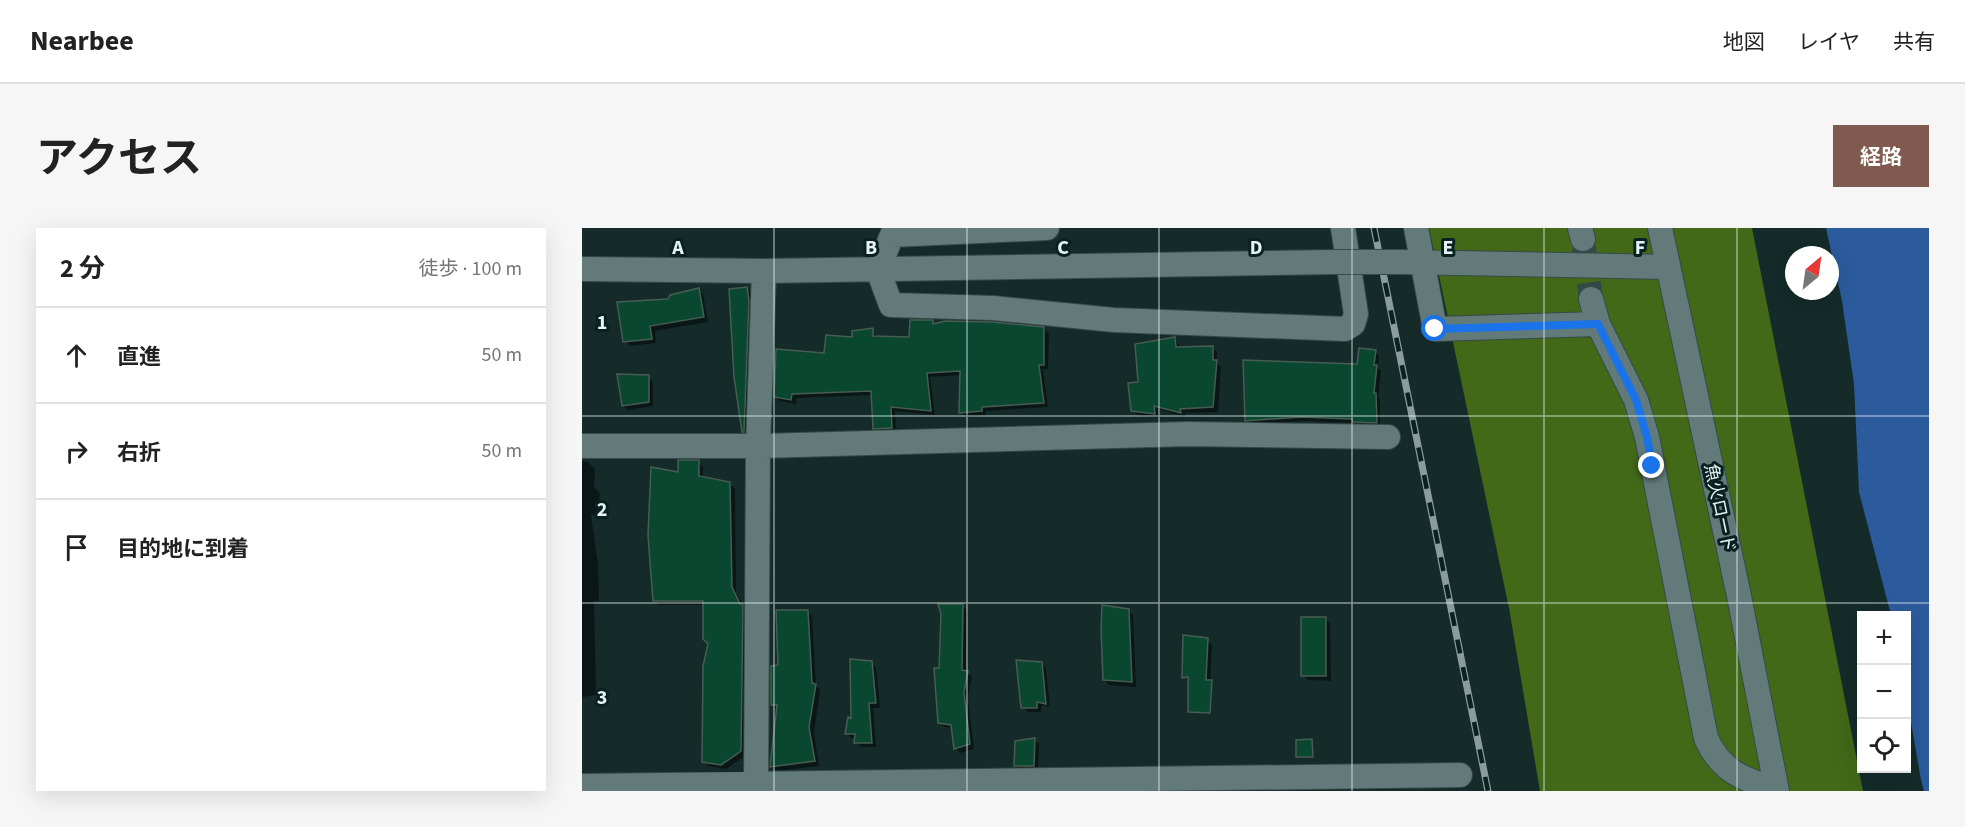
<!DOCTYPE html>
<html lang="ja">
<meta charset="utf-8">
<style>
:root{--surface:#fff;--page:#f6f6f6;--text:#222;--muted:#767676;--line:#e0e0e0;--accent:#805a4e}
body{margin:0;font-family:"Source Sans 3","Noto Sans JP",sans-serif;background:var(--page);color:var(--text)}
.controls{position:absolute;right:18px;bottom:18px;display:grid;overflow:hidden;border-radius:0px;box-shadow:0 6px 24px #0002}
.controls button{width:54px;height:54px;display:grid;place-items:center;padding:0;border:0;border-bottom:2px solid var(--line);background:var(--surface);color:var(--text);font:30px sans-serif}
.compass{position:absolute;left:1203px;top:18px;width:54px;height:54px;border-radius:50%;background:var(--surface);box-shadow:0 6px 24px #0002;rotate:29deg}
.stop{position:absolute;width:18px;height:18px;margin:-14px;border:4px solid #1a73e8;border-radius:50%;background:#fff}
.stop.end{background:#1a73e8;border-color:#fff;box-shadow:0 2px 6px #0008}
.list{margin:0;padding:0;list-style:none}
h2{display:flex;justify-content:space-between;align-items:center;height:78px;margin:0;padding:0 24px;font-size:26px}
h2 small{font-size:20px;font-weight:400;color:var(--muted)}
.list li{display:grid;grid-template-columns:39px 1fr auto;gap:18px;align-items:center;box-sizing:border-box;height:96px;padding:0 24px;border-top:2px solid var(--line)}
.list b{display:block;font-size:22px;white-space:nowrap}
.list em{font-size:20px;font-style:normal;color:var(--muted)}
.icon{flex:none;width:33px;height:33px;fill:none;stroke:currentColor;stroke-width:2;stroke-linecap:round;stroke-linejoin:round}
.map{position:relative;flex:none;width:1347px;height:563px;overflow:hidden;border-radius:0px}
header{display:flex;align-items:center;gap:36px;box-sizing:border-box;height:84px;padding:0 30px;background:var(--surface);border-bottom:2px solid var(--line)}
header strong{font-size:28px}
nav{display:flex;gap:33px;margin-inline-start:auto;font-size:21px}
.intro{display:flex;align-items:center;justify-content:space-between;box-sizing:border-box;height:144px;padding:0 36px}
h1{margin:0;font-size:42px}
.button{padding:15px 27px;border-radius:0px;background:var(--accent);color:#fff;font-size:21px;font-weight:700}
main{display:flex;gap:36px;padding:0 36px}
aside{flex:1;background:var(--surface);border-radius:0px;box-shadow:0 6px 24px #0002}
.map>svg:first-child{display:block}
.forest{fill:#416918}
.water{fill:#2b5b9c}
.shadow{fill:#0007}
.building{fill:#094731;stroke:#485c52;stroke-width:1.5}
.lines{fill:none;stroke-linecap:round;stroke-linejoin:round}
.minor-tunnel{stroke:#334948;stroke-width:24;stroke-dasharray:24 12;stroke-linecap:butt}
.minor-casing{stroke:#374949;stroke-width:26}
.minor{stroke:#627b7a;stroke-width:24}
.rail-casing{stroke:#8a9c9b;stroke-width:7}
.rail{stroke:#0a2121;stroke-width:4.5;stroke-dasharray:14;stroke-linecap:butt}
.minor-bridge-casing{stroke:#374949;stroke-width:26;stroke-linecap:butt}
.minor-bridge{stroke:#627b7a;stroke-width:24}
.route{stroke:#1a73e8;stroke-width:8}
.grid{fill:none;stroke:#e5f3f2;stroke-width:1.5;stroke-opacity:0.55}
.labels{text-anchor:middle;stroke-width:6;stroke-linejoin:round;paint-order:stroke}
.street-label{font-size:18px;fill:#e5f3f2;stroke:#0a2121}
.grid-label{font-size:20px;text-anchor:middle;font-weight:bold;fill:#e5f3f2;stroke:#0a2121;stroke-width:6;stroke-linejoin:round;paint-order:stroke}
</style>
<header>
<strong>Nearbee</strong>
<nav><a>地図</a><a>レイヤ</a><a>共有</a></nav>
</header>
<div class="intro"><h1>アクセス</h1><a class="button">経路</a></div>
<main>
<aside>
<h2>2 分<small>徒歩 · 100 m</small></h2>
<ul class="list">
<li><svg class="icon" aria-label="ahead" viewBox="0 0 24 24"><path d="M12 20V5M6 11l6-6 6 6"/></svg><div><b>直進</b></div><em>50 m</em></li>
<li><svg class="icon" aria-label="right" viewBox="0 0 24 24"><path d="M7 20v-9h11M14 6l5 5-5 5"/></svg><div><b>右折</b></div><em>50 m</em></li>
<li><svg class="icon" aria-label="arrive" viewBox="0 0 24 24"><path d="M6 21V4h12l-3 4 3 4H6"/></svg><div><b>目的地に到着</b></div></li>
</ul>
</aside>
<div class="map">
<svg width="1347" height="563" viewBox="0 0 1347 563">
<rect width="100%" height="100%" fill="#142b2a"/>
<path class="forest" d="M847 0H1170L1281 563H958L927 380Z"/>
<path class="water" d="M1244 0H1347V563H1342L1339 552 1325 471 1324 388 1309 387 1277 264 1272 156 1260 73Z"/>
<path class="shadow" d="M165 61 170 65 166 208 161 203Z
M116 62 121 66 126 94 73 103 74 115 48 118 43 113 87 72Z
M350 94 353 97 462 101 467 106 466 141H461L466 179 404 183V187L384 189 379 184V147L348 149 353 187 313 183 314 204 297 205 292 200 290 167 215 170 214 176 198 173 193 168 243 126 290 102 295 109 329 110Z
M592 111 597 116 598 120 630 119 635 124V135L639 139 636 184 603 185V189L576 181 577 190 555 187 550 182 557 156Z
M793 124 797 128 796 140 799 143 796 169 798 171V198H776L773 195 724 193 669 196 664 192 777 137Z
M66 149 71 154V178L46 182 41 177Z
M0 233 6 234 13 241 12 259 18 265 16 287H9L16 336 17 373H12L14 467 0 469Z
M116 234 121 239V250L148 256 153 261 154 365 165 384 163 528 144 541 126 538 121 533 128 416 122 377H77L72 373 97 246Z
M381 378 385 383 384 444 390 449 386 470 392 521 378 525 373 520 371 500 362 499 357 495 361 385Z
M546 382 551 387 554 459 527 457 522 452Z
M225 383 230 388 234 458 238 462 232 505 237 538 195 543 190 539 196 482 190 476 198 439Z
M744 391 748 395 749 453 726 452 721 448Z
M625 412 630 417 628 459 612 460 602 449Z
M289 435 294 439 298 480H291L294 519H279L274 514V510H269L265 505Z
M459 435 464 440 468 479 460 477 459 484H446L441 479Z
M453 512 457 516 456 542 438 543 433 538Z"/>
<path class="building" d="M165 59 167 73 162 204H160L152 149 147 61Z
M117 60 122 89 68 98 70 111 41 114 35 74 86 71 88 67Z
M328 92H351V96L363 93 410 94 462 99V137H457L462 175 400 179V183L377 185 378 143 345 145 349 183 309 179 310 200 291 201 289 163 210 166 209 172 192 169 194 121 242 125 244 107 270 109V103L291 100V108L327 109Z
M593 109 594 119 631 118V132H635L631 179 598 181 599 185 572 178 573 186 549 183 546 155 556 154 553 116Z
M777 120 794 122 792 137H795L792 165H794L795 195 771 194 770 191 719 189 663 193 661 132 775 136Z
M35 146 67 147V174L40 178Z
M96 232H117V248L148 254 150 359 158 376 161 377 159 523 139 537 120 534 121 438 126 416 121 411V373H71L66 307 69 239 96 244Z
M356 376H381L380 442 386 443 382 464 388 516 372 521 369 497 356 495 352 440H357L359 386Z
M520 377 547 381 550 454 521 452 519 401Z
M194 382H226L230 455 234 456 227 499 233 533 188 539 195 477H189V438L196 437Z
M719 389H744V448H719Z
M601 407 626 410 624 452H630L628 485 606 484V449L600 450Z
M268 431 290 433 294 475H287L290 515H272L273 506H263L266 489 269 490Z
M434 432 460 434 464 476 455 474V480H439Z
M453 510 452 538H432L433 513Z
M730 511 731 529H714V512Z"/>
<g class="lines">
<path class="minor-tunnel" d="M1002 19 1009 71"/>
<g class="minor-casing">
<path id="minor" d="M465 0 310 7 296 42 309 77 411 80 532 92 763 101 771 96 774 86 761 0
M834 0 853 101 1016 96
M998 0 1001 11
M1078 0 1157 368 1195 563
M818 34 1086 39
M0 41 182 43 752 34
M1009 71 1016 96 1054 172 1065 209 1124 510C1138 543 1162 552 1194 561
M0 218H176L606 206 806 209
M0 558 878 547
M174 563 176 218 182 43"/>
</g>
<use href="#minor" class="minor"/>
<g class="rail-casing">
<path id="rail" d="M792 0 906 563"/>
</g>
<use href="#rail" class="rail"/>
<g class="minor-bridge-casing">
<path id="minor-bridge" d="M752 34H818"/>
</g>
<use href="#minor-bridge" class="minor-bridge"/>
</g>
<g class="lines">
<path class="route" d="M853 101 1016 96 1054 172 1065 209 1070 238"/>
</g>
<path class="grid" d="M192 0V563M385 0V563M577 0V563M770 0V563M962 0V563M1155 0V563M0 188H1347M0 375H1347"/>
<g class="labels">
<g class="street-label">
<text transform="translate(1138 280) rotate(78)" y="6">魚火ロード</text>
</g>
</g>
<g class="grid-label">
<text x="96" y="26">A</text>
<text x="289" y="26">B</text>
<text x="481" y="26">C</text>
<text x="674" y="26">D</text>
<text x="866" y="26">E</text>
<text x="1058" y="26">F</text>
<text x="20" y="101">1</text>
<text x="20" y="288">2</text>
<text x="20" y="476">3</text>
</g>
</svg>
<div class="controls">
<button>+</button>
<button>−</button>
<button><svg class="icon" aria-label="locate" viewBox="0 0 24 24"><circle cx="12" cy="12" r="6"/><path d="M12 2v4M12 18v4M2 12h4M18 12h4"/></svg></button>
</div>
<svg class="compass" viewBox="-18 -18 36 36"><path d="M0-13l5 13h-10z" fill="#e53935"/><path d="M0 13l5-13h-10z" fill="#767676"/></svg>
<div class="stop" style="left:853px;top:101px"></div>
<div class="stop end" style="left:1070px;top:238px"></div>
</div>
</main>
